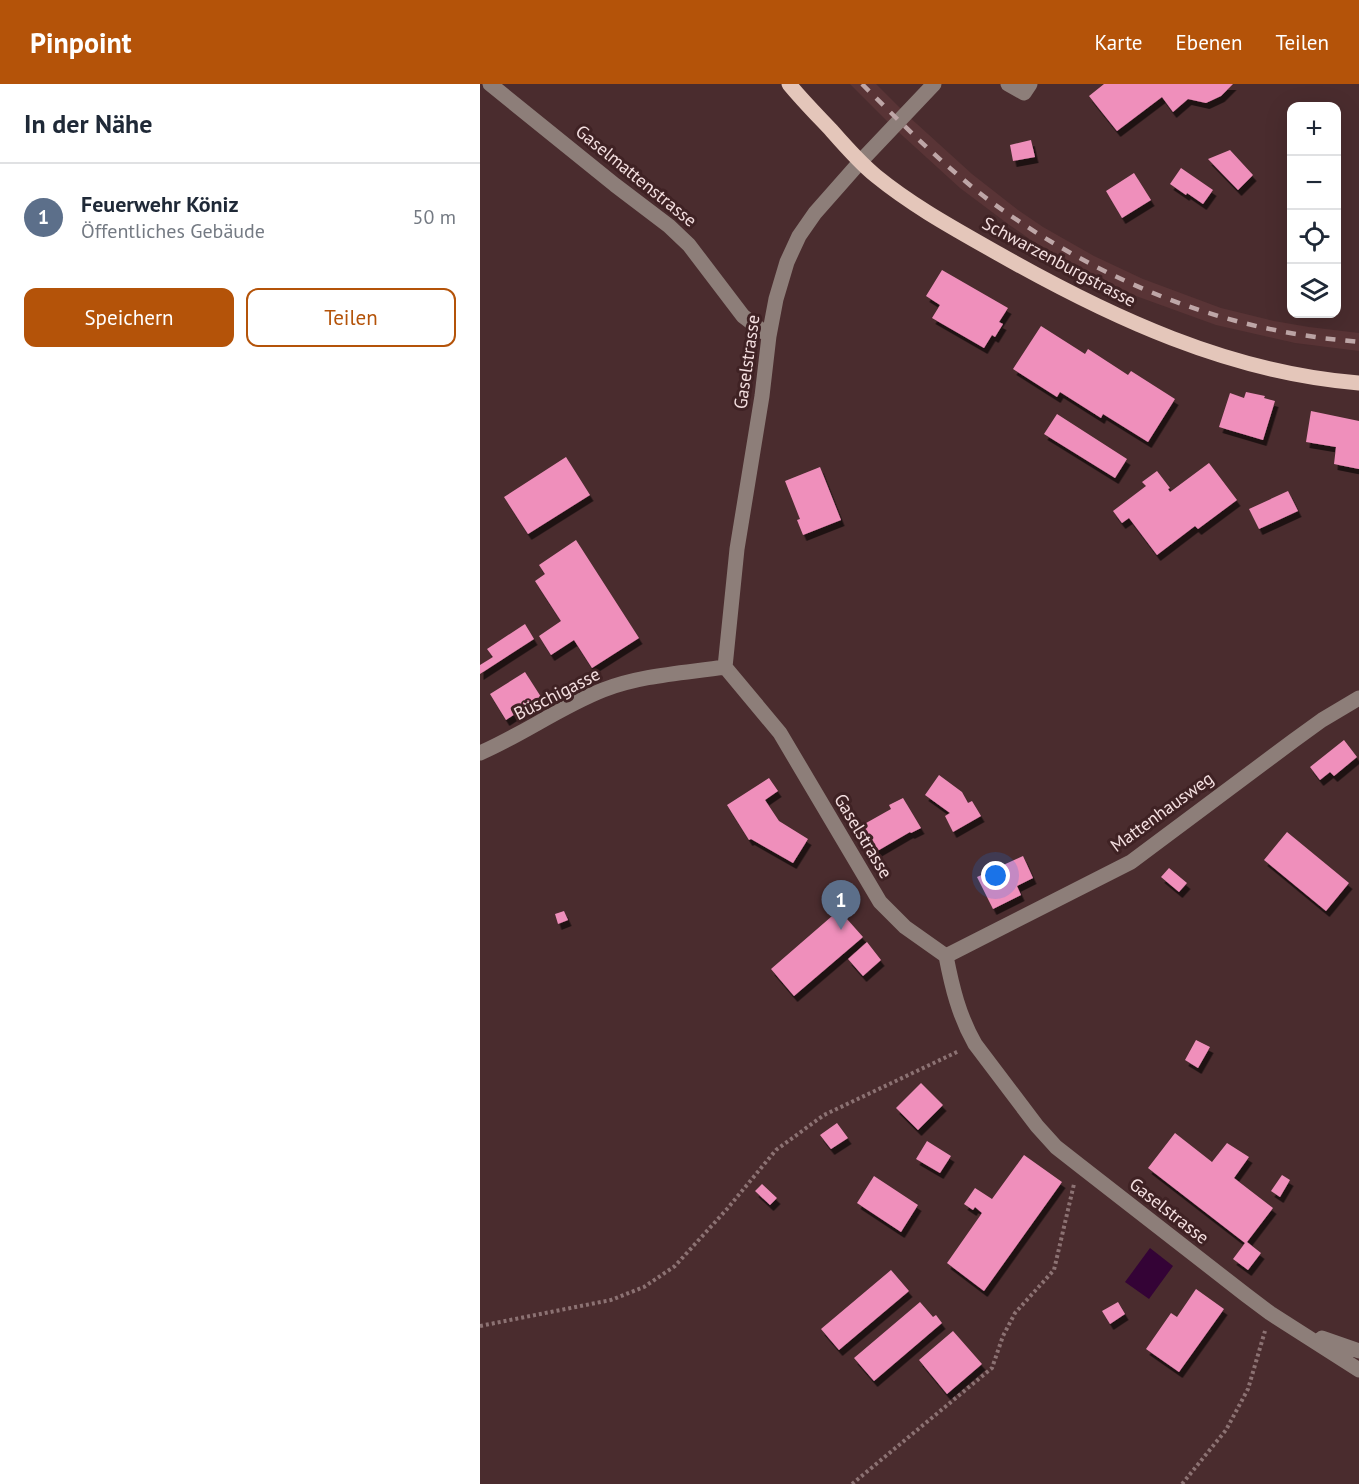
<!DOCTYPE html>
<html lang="de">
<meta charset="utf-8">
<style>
:root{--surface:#fff;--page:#f2f2f3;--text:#1f2937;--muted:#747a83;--line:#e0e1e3;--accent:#b45309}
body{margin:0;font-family:"PT Sans",sans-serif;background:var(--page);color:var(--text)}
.controls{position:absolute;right:18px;top:18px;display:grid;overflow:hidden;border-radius:12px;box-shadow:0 6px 24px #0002}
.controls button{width:54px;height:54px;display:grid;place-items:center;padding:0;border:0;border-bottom:2px solid var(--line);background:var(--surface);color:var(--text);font:30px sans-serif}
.you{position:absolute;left:516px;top:792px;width:21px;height:21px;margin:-15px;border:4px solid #fff;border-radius:50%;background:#1a73e8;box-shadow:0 0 0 9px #1a73e833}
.badge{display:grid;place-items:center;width:39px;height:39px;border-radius:50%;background:var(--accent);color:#fff;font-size:20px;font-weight:700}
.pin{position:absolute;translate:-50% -50px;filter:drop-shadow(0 2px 3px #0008)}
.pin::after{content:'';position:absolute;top:32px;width:21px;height:18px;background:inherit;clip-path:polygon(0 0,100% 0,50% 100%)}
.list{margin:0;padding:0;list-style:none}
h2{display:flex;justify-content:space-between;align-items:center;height:78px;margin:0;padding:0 24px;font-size:26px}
h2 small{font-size:20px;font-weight:400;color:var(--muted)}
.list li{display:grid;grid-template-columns:39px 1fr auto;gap:18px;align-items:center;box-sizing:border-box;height:108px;padding:0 24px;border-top:2px solid var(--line)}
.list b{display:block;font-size:22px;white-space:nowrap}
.list p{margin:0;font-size:20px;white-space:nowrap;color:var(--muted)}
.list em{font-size:20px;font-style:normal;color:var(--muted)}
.actions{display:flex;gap:12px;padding:18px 24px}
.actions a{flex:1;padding:14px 0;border:2px solid var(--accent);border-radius:12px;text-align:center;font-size:21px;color:var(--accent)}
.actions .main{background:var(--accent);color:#fff}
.icon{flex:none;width:33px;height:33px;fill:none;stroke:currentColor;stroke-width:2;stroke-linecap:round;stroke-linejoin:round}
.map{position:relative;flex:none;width:879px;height:1400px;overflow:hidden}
header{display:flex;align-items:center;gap:36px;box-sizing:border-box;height:84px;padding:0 30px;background:var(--accent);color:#fff}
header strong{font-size:28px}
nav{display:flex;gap:33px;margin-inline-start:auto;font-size:21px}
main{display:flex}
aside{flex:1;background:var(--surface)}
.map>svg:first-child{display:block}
.built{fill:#593436}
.water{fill:#340336}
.building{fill:#ef8fbb;filter:url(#shadow)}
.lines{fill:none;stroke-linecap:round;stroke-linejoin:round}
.path{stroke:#8c7273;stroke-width:4;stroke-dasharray:3 3;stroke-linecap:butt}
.minor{stroke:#8d7e79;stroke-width:15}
.major{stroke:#e4c6ba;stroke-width:15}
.rail{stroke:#bea6a7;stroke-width:4.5;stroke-dasharray:10 10;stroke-linecap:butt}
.labels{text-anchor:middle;stroke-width:6;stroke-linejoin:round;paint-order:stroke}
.street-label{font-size:18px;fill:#f4dfe0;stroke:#3f2224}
</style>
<header>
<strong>Pinpoint</strong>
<nav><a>Karte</a><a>Ebenen</a><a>Teilen</a></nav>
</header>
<main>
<aside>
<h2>In der Nähe<small></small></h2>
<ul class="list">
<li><span class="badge" style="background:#5c6f8a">1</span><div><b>Feuerwehr Köniz</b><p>Öffentliches Gebäude</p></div><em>50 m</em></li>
</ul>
<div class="actions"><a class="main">Speichern</a><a>Teilen</a></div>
</aside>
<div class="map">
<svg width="879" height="1400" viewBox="0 0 879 1400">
<defs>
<filter id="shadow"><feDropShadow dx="3.5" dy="6" stdDeviation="0" flood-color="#0009"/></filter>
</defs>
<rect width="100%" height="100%" fill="#4a2c2e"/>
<path class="built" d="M370 0H396L426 30 492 90 538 126 563 143 614 172 663 195 741 224 794 237 829 243 879 249V267L815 259 736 241 656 212 606 188 554 158 528 140 480 104 413 43Z"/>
<path class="water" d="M670 1164 693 1182 669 1215 645 1198Z"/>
<path class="building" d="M624 0H753L741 12 726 19 708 15 693 28 682 13 637 47 609 12Z
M551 56 555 73 533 77 530 61Z
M750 66 773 91 758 106 728 75Z
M701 84 733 106 723 120 707 109 706 111 690 100Z
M654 89 671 116 642 134 626 107Z
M462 186 528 224 519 238 523 240 515 253 512 251 504 264 452 234 460 221 446 212Z
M561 242 605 270 608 265 648 291 651 287 695 315 668 358 623 330 621 334 580 308 577 313 533 285Z
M766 308 785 312 784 314 795 317 783 356 739 343 750 309 764 314Z
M831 327 879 337V385L854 380 856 363 826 358Z
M577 330 647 375 635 394 564 350Z
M86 373 110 411 48 450 24 413Z
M729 379 757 416 718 445 715 442 677 471 649 434 642 439 633 427 666 402 662 398 677 387 690 404 688 405 690 408Z
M340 383 361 436 323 451 317 436 320 435 305 397Z
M808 407 818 427 779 445 769 425Z
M96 456 159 554 112 584 94 556 71 571 59 552 81 537 55 497 65 490 59 481Z
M45 540 54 555 0 590V581L13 573 7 565Z
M45 588 61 613 26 636 10 610Z
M864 656 877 673 854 692 850 688 840 696 830 683Z
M459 691 482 708 488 719 492 717 501 732 473 748 465 732 470 729 445 711Z
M289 694 298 707 285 716 299 737 328 755 313 779 271 755 269 756 247 721Z
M423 714 441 744 431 749 430 748 394 769 379 743 411 725 409 721Z
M807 748 869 799 846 827 784 776Z
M543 772 553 794 537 802 541 811 513 825 497 793Z
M689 784 707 799 699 808 681 793Z
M359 826 383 853 314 912 291 885Z
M84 827 88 836 78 840 75 830Z
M387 858 401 876 383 892 368 875Z
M716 956 730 963 718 984 705 976Z
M441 999 463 1021 438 1046 416 1024Z
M357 1039 368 1054 351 1065 340 1051Z
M695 1049 732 1078 747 1059 769 1073 754 1094 793 1124 767 1158 781 1169 768 1186 753 1175 765 1159 668 1084Z
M447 1057 471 1072 460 1089 436 1075Z
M544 1071 582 1098 504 1207 467 1179 502 1129 495 1123 493 1126 484 1120 495 1104 512 1115Z
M802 1091 810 1096 800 1113 791 1107Z
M394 1092 438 1121 421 1148 377 1119Z
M282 1100 297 1114 290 1121 275 1107Z
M411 1186 429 1207 359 1266 341 1245Z
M716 1205 744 1225 699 1288 666 1265 691 1229 697 1233Z
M440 1218 453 1233 456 1231 462 1239 394 1297 374 1274Z
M638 1218 645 1230 630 1240 622 1227Z
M473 1247 502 1280 467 1310 439 1276Z"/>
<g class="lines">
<path class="path" d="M0 1242 131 1216 164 1203 195 1182 247 1125 296 1066 344 1031 479 967
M372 1400 512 1284 523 1252 535 1229 574 1186 594 1100
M702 1400 746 1346 768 1305 785 1247"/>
<path class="minor" d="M10 0 135 101 189 142 209 161 263 232 289 252
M454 0 380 78 335 129 319 152 307 178 296 215 289 252 282 312 257 465 245 583 300 649 400 818 425 843 466 872C472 903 479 932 495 960L557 1042 576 1063 599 1081 766 1211 790 1229 879 1286
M528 0 544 9 550 0
M0 669C42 651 80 623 123 606 161 591 205 589 245 583
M466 872 651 778 813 657 842 636 879 614
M842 1254 879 1267"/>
<path class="major" d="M309 0C322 16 337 31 352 47 366 63 380 79 396 92 434 123 477 146 519 170 630 233 750 289 879 299"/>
<path class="rail" d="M382 0C423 41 464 82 510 117 604 186 713 235 829 252 846 255 862 256 879 258"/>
</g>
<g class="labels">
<g class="street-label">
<text transform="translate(156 92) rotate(39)" y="6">Gaselmattenstrasse</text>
<text transform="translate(579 178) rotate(28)" y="6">Schwarzenburgstrasse</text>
<text transform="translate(267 278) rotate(-82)" y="6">Gaselstrasse</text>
<text transform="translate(77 610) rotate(-27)" y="6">Büschigasse</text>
<text transform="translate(682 728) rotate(-36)" y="6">Mattenhausweg</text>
<text transform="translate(383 752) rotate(59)" y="6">Gaselstrasse</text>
<text transform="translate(689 1127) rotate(38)" y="6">Gaselstrasse</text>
</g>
</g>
</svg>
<div class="controls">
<button>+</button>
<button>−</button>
<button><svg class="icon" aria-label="locate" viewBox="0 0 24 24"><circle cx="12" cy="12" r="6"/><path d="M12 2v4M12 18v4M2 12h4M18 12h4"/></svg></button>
<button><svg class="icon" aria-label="layers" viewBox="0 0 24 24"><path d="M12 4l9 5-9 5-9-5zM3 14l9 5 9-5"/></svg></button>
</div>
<div class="you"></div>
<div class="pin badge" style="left:361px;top:846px;background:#5c6f8a">1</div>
</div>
</main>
